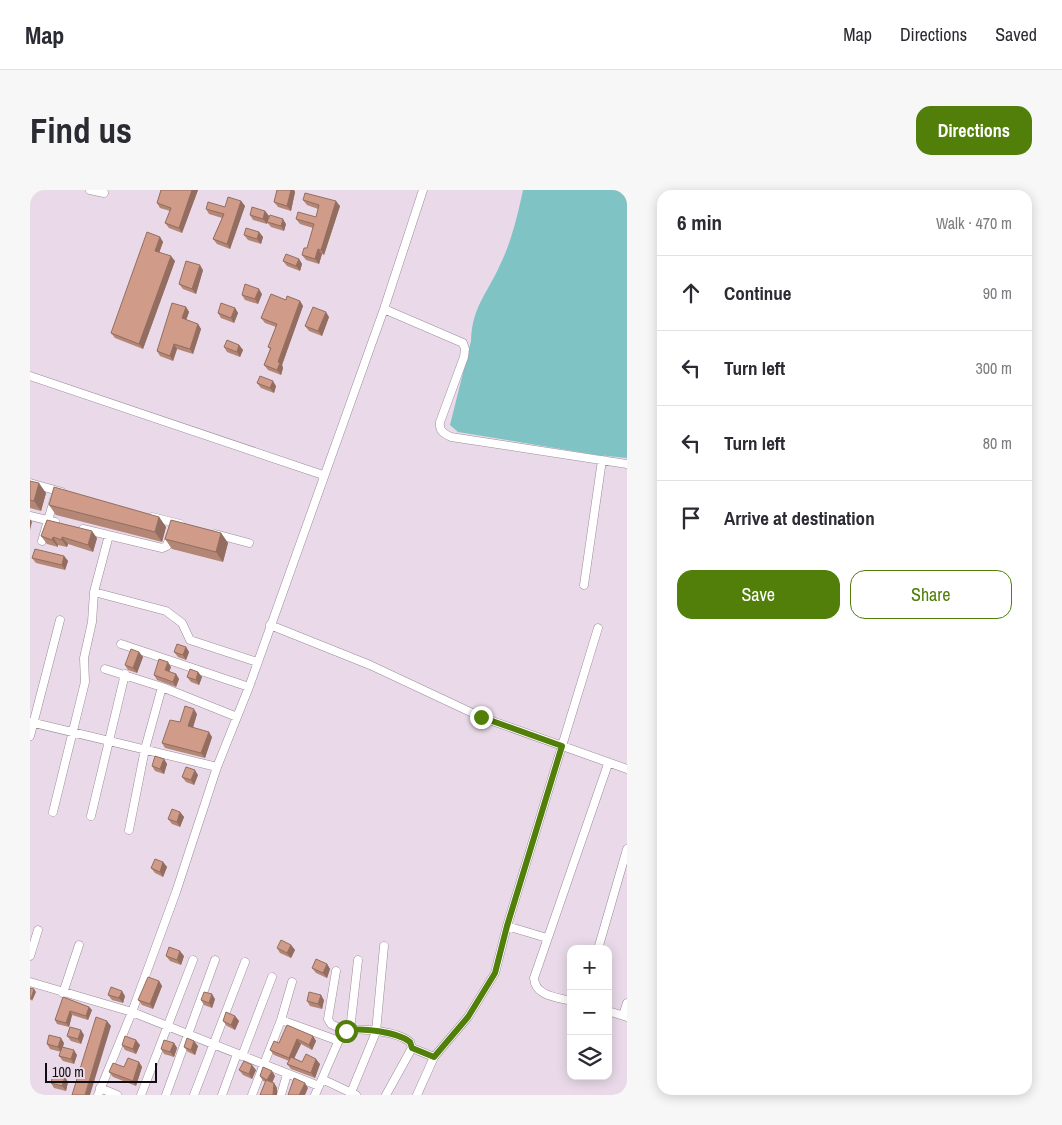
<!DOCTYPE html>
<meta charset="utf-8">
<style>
:root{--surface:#fff;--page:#f7f7f7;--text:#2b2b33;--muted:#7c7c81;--line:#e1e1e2;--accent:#517f0a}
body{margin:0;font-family:"Archivo Narrow",sans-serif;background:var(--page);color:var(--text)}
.controls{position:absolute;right:15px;bottom:15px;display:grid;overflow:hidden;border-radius:10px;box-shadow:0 2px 12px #0003}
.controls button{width:45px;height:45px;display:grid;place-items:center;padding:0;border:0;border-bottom:1px solid var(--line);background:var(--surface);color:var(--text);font:25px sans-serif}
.scale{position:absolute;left:15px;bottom:12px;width:112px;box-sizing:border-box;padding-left:5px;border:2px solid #110c11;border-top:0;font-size:14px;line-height:18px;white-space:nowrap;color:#110c11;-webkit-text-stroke:4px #eadae9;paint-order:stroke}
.stop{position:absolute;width:15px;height:15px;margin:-11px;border:4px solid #517f0a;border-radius:50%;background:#fff}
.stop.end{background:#517f0a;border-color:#fff;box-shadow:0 1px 5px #0008}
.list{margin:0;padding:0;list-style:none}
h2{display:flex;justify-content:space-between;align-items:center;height:65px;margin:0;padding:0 20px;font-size:21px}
h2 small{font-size:16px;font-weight:400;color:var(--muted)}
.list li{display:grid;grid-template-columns:32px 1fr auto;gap:15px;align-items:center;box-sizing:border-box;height:75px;padding:0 20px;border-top:1px solid var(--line)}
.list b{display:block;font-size:19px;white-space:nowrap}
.list em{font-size:16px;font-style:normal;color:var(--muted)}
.actions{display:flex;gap:10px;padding:15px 20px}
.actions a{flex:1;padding:11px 0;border:1px solid var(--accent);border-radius:15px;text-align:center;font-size:18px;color:var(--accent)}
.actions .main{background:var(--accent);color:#fff}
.icon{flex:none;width:28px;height:28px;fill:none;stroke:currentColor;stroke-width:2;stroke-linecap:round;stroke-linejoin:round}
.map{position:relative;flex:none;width:597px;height:905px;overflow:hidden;border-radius:15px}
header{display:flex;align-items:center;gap:30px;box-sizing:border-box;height:70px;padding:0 25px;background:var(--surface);border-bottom:1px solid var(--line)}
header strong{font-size:24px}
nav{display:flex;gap:28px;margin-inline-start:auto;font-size:18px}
.intro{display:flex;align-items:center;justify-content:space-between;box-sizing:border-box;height:120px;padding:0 30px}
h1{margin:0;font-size:35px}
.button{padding:12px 22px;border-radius:15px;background:var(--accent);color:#fff;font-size:18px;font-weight:700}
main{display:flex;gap:30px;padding:0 30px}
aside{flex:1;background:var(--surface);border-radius:15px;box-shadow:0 2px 12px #0003}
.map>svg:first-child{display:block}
.water{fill:#7fc3c5}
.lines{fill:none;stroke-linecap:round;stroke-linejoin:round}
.minor-casing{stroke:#9b8c9a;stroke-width:9}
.minor{stroke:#fff;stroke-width:8}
.wall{fill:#b38676}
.shaded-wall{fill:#926d60}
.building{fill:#d09c89;stroke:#926d60}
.route{stroke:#517f0a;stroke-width:6}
</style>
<header>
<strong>Map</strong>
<nav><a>Map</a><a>Directions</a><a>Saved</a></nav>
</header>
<div class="intro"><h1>Find us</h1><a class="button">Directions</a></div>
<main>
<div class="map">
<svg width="597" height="905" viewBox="0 0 597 905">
<rect width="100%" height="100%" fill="#eadae9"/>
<path class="water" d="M493 0H597V268L567 265 428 242 420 235 441 151C442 117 457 104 470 75 481 53 488 24 493 0Z"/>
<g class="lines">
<g class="minor-casing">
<path id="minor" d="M60 0 74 3
M354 119 433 153 435 159 434 167 410 232C409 241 413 243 421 247L597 274
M0 186 293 285
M0 293 32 302
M0 326 25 332
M122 327 150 334
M53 339 132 358 137 356 140 346
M185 344 219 353
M12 351 24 310
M554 395 572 270
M64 402 136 421 152 433 160 450 227 472
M240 435 340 475 451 527 597 579
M91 454 219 497
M75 479 132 497 207 527
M0 532 187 577
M0 546 30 430
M23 622 55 492 54 468 62 432 64 402 79 345
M61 626 95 484
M99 640 115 559 132 497
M477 736 517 748
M568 759 597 659
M0 766 8 740
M306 781 298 829 301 834 316 841
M0 792 102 822 289 896
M33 803 49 755
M541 811C526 807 505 806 504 788L578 574
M578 821 597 827
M593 825 597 813
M251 830 309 851
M320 840 328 770
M212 866 242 787
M292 889 326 905
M70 898 87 905
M68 905 102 822 146 702 187 577 219 497 354 119 393 0
M111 905 163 770
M136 905 185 770
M164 905 215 772
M192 905 207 864
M222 905 251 830 262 792
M251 905 257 884
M285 905 312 843 316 841C331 837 368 842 380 852L382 858 404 867
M320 905 346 842 354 756
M356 905 382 858
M387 905 404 867 438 827 465 783 477 736 568 438"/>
</g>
<use href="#minor" class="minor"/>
</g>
<path class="wall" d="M131 0H168L152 43 139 38 135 33 140 21 130 18 127 13Z
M247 0H264L265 2 261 21 248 17 244 12Z
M273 10 310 16 294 65 292 64 289 74 276 70 272 65 277 58 283 38 270 34 266 29 286 27 288 19 277 15Z
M211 11 215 16 200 59 187 54 183 49 192 28 179 24 176 19 195 17Z
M235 21 239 26 237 34 223 30 220 25Z
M237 32 256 34 254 41 241 37Z
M229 42 233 47 231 54 218 50 214 45Z
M130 47 133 52 129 63 145 71 113 159 85 148 81 143Z
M269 69 272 74 270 81 257 76 253 71Z
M173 80 166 104 153 99 149 94Z
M232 104 228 114 215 110 212 105Z
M256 110 270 111 273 116 252 175 253 178 251 185 238 180 234 175 240 159 238 157 246 137 235 133 231 128Z
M156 117 159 122 156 130 168 134 171 139 163 164 147 159 143 171 130 166 127 161Z
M205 118 208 123 204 133 191 128 188 123Z
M299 127 292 146 279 141 275 136Z
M209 155 213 160 210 167 197 162 194 157Z
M227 193 246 196 244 203 231 198Z
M0 291 16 303 11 321 0 318Z
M19 315 129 327 136 337 132 352 26 325Z
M191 343 198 353 193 372 142 359 135 349Z
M11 346 67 348 63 362 38 354 37 357 28 355V357L17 354Z
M34 366 38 371 35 380 6 373 2 368Z
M156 457 159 462 156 470 148 467 144 462Z
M109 462 113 467 107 483 98 480 95 475Z
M141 477 139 482 146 484 149 489 146 497 127 490 124 485Z
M168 482 172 487 169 495 161 492 157 487Z
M167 524 163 537 182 547 175 568 135 558 132 553 150 532Z
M134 569 137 574 134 584 125 581 122 576Z
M168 585 164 595 156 592 152 587Z
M150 622 154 627 150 637 142 634 138 629Z
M133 672 137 677 133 687 125 683 121 678Z
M261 755 265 760 261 768 250 763 247 758Z
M136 766H154L151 775 140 771Z
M297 774 300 779 297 788 286 783 282 778Z
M129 791 132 796 123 819 112 815 108 810Z
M78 805 95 806 93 813 82 810Z
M33 807 59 817 62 820 58 830 42 825 39 837 27 834 25 830Z
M185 809 182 818 174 815 171 810Z
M294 810 292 819 280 816 277 811Z
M205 826 209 831 205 840 197 836 193 831Z
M54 845 51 854 41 851 37 846Z
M283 846 286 851 282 860 271 854 264 868 272 872 290 874 285 888 261 879 257 874 259 871 244 865 240 860 249 853Z
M34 853 33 857 47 865 44 874 33 871 29 866 31 862 20 859 17 854Z
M144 853 147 858 144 867 134 864 131 859Z
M92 855H110L106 864 95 860Z
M168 856 165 865 158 862 154 857Z
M109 872 112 877 106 896 83 887 79 882Z
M209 880H226L222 889 213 885Z
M230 886H245L242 893H244L247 898V905H230L236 892 233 891Z
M35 887 38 892 36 901 24 898 21 893Z"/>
<path class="shaded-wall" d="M162 0H168L152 43 149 38Z
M261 0H264L265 2 261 21 257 16Z
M211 11 215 16 200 59 197 54Z
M306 11 310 16 294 65 291 60Z
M235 21 239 26 237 34 233 29Z
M253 29 256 34 254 41 251 36Z
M229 42 233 47 231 54 227 49Z
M130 47 133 52 128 66 125 61Z
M288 59 292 64 289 74 285 69Z
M141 66 145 71 113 159 109 154Z
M269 69 272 74 270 81 266 76Z
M170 75 173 80 166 104 162 99Z
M229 99 232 104 228 114 225 109Z
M270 111 273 116 252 175 253 178 251 185 247 180 248 172Z
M156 117 159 122 155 133 152 128Z
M205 118 208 123 204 133 201 128Z
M296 122 299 127 292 146 288 141Z
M168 134 171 139 163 164 160 159Z
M144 154 147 159 143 171 140 166Z
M209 155 213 160 210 167 207 162Z
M243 191 246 196 244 203 240 198Z
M9 293 16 303 11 321 4 311Z
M129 327 136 337 132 352 125 342Z
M0 329 2 332 0 340Z
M62 341 67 348 63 362 58 355Z
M191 343 198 353 193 372 186 362Z
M23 347 28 355V357L22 350Z
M32 347 38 354 37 357 32 350Z
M34 366 38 371 35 380 32 375Z
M156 457 159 462 156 470 153 465Z
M109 462 113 467 107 483 103 478Z
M138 472 141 477 138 485 135 480Z
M168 482 172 487 169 495 166 490Z
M146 484 149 489 146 497 143 492Z
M164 519 167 524 162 541 158 536Z
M179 542 182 547 175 568 171 563Z
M134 569 137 574 134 584 130 579Z
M165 580 168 585 164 595 161 590Z
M150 622 154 627 150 637 147 632Z
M133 672 137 677 133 687 130 682Z
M261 755 265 760 261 768 257 763Z
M150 761 154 766 151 775 147 770Z
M297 774 300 779 297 788 293 783Z
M129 791 132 796 123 819 120 814Z
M4 799 6 802 2 811 1 809Z
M92 801 95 806 93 813 89 808Z
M182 804 185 809 182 818 179 813Z
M291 805 294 810 292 819 288 814Z
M59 817 62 820 58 830 56 826Z
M40 821 42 825 39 837 36 833Z
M205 826 209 831 205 840 201 835Z
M77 831 81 836 60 905H55Z
M51 840 54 845 51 854 48 849Z
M283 846 286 851 282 860 279 855Z
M31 848 34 853 31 862 28 857Z
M267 849 271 854 262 873 259 868Z
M106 850 110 855 106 864 103 859Z
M164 851 168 856 165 865 161 860Z
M144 853 147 858 144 867 140 862Z
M44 860 47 865 44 874 41 869Z
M286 869 290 874 285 888 281 883Z
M109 872 112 877 106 896 103 891Z
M222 875 226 880 222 889 219 884Z
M242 881 245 886 241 895 237 890Z
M35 887 38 892 36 901 32 896Z
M244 893 247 898V905H243Z
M275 893 278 898 275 905H269Z"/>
<path class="building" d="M131 0H162L149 38 135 33 141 18 127 13Z
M247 0H261L257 16 244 12Z
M275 3 306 11 291 60 288 59 285 69 272 65 274 58H277L284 34 266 29 268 22 286 27 289 15 273 10Z
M198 7 211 11 197 54 183 49 194 24 176 19 178 12 195 17Z
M222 17 235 21 233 29 220 25Z
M240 25 253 29 251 36 237 32Z
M216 38 229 42 227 49 214 45Z
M117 42 130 47 125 61 141 66 109 154 81 143Z
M256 64 269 69 266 76 253 71Z
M156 71 170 75 162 99 149 94Z
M215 94 229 99 225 109 212 105Z
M241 104 256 110 257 106 270 111 248 172 250 173 247 180 234 175 241 158 238 157 247 134 231 128Z
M142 113 156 117 152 128 168 134 160 159 144 154 140 166 127 161Z
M191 113 205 118 201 128 188 123Z
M283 117 296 122 288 141 275 136Z
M197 150 209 155 207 162 194 157Z
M230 186 243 191 240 198 227 193Z
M0 291 9 293 4 311 0 310Z
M24 297 129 327 125 342 19 315Z
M17 330 62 341 58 355 32 347V350L23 347 22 350 11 346Z
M141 330 191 343 186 362 135 349Z
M5 359 34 366 32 375 2 368Z
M147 454 156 457 153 465 144 462Z
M101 459 109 462 103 478 95 475Z
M129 469 138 472 135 480 146 484 143 492 124 485Z
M160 479 168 482 166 490 157 487Z
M155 516 164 519 158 536 179 542 171 563 132 553 140 530 150 532Z
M125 566 134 569 130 579 122 576Z
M156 577 165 580 161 590 152 587Z
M142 619 150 622 147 632 138 629Z
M125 669 133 672 130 682 121 678Z
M251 750 261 755 257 763 247 758Z
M139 757 150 761 147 770 136 766Z
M286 769 297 774 293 783 282 778Z
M118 787 129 791 120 814 108 810Z
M81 797 92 801 89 808 78 805Z
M0 798 4 799 1 809H0Z
M174 802 182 804 179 813 171 810Z
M279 802 291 805 288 814 277 811Z
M33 807 59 817 56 826 40 821 36 833 25 830Z
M196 822 205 826 201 835 193 831Z
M66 827 77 831 55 905H42Z
M257 835 283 846 279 855 267 849 259 868 240 860 244 851 249 853Z
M40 837 51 840 48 849 37 846Z
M19 845 31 848 28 857 17 854Z
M95 846 106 850 103 859 92 855Z
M157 848 164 851 161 860 154 857Z
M134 850 144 853 140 862 131 859Z
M32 857 44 860 41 869 29 866Z
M276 864 286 869 281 883 257 874 261 867 272 872Z
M98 868 109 872 103 891 79 882 83 873 94 877Z
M214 871 222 875 219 884 209 880Z
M233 877 242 881 237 890 230 886Z
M23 884 35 887 32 896 21 893Z
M264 888 275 893 269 905H258Z
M236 890 244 893 243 905H230Z"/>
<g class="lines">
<path class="route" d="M316 841C330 837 368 842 380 852L382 858 404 867 438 827 465 783 477 736 532 556 451 527"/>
</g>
</svg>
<div class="controls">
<button>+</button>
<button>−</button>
<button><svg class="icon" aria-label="layers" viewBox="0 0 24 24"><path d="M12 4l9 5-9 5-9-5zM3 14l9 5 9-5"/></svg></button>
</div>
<div class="scale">100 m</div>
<div class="stop" style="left:316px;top:841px"></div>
<div class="stop end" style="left:451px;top:527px"></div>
</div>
<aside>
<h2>6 min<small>Walk · 470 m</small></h2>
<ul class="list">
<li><svg class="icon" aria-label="ahead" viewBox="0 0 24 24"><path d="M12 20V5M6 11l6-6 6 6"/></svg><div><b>Continue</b></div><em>90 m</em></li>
<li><svg class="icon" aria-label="left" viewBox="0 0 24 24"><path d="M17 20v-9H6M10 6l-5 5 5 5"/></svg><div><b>Turn left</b></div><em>300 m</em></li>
<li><svg class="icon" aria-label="left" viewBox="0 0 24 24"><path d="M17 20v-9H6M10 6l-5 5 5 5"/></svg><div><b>Turn left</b></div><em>80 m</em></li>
<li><svg class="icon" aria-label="arrive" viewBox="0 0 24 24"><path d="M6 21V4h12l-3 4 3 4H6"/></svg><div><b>Arrive at destination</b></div></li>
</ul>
<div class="actions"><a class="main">Save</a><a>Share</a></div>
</aside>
</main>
